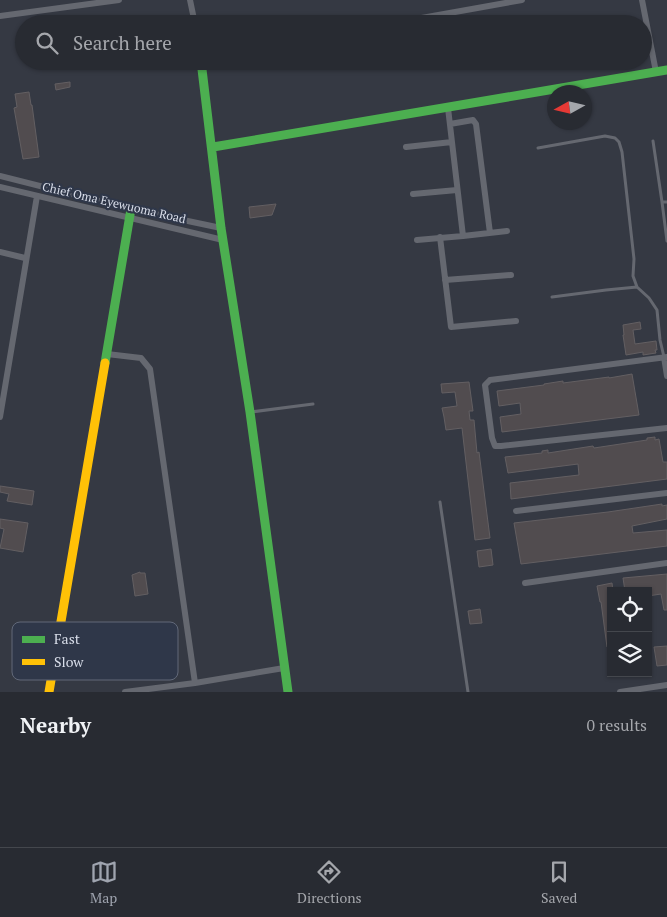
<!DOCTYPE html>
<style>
:root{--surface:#282b32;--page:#30333a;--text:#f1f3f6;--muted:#a5a7ac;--line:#44474d;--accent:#9fa4af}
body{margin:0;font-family:"PT Serif",serif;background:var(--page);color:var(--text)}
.controls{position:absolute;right:15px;bottom:15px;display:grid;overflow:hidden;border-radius:0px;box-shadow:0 1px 4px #0004}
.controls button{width:45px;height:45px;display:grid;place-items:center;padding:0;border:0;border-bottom:1px solid var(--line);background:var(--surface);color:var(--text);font:25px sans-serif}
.compass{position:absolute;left:547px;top:85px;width:45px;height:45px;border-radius:50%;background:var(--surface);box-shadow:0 1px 4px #0004;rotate:262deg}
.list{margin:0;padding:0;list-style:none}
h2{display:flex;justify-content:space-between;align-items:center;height:65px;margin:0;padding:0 20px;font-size:21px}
h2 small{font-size:16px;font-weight:400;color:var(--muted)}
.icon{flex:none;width:28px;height:28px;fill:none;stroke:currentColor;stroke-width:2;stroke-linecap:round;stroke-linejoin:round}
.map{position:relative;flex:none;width:667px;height:692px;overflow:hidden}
.search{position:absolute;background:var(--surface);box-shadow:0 1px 4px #0004;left:15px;right:15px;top:15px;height:55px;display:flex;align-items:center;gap:12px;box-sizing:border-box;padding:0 18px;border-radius:28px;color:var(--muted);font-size:19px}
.sheet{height:155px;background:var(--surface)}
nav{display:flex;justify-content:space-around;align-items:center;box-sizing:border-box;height:70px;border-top:1px solid var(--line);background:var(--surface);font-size:14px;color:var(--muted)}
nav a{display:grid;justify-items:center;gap:2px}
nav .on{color:var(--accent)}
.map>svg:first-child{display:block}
.building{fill:#514c4f;stroke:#635f62}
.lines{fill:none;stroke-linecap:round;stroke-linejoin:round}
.lane{stroke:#656870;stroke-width:3}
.street{stroke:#656870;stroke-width:6}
.fast{stroke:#4caf50;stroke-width:9}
.slow{stroke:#ffc107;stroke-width:9}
.labels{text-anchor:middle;stroke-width:4.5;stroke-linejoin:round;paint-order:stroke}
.street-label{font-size:12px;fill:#d8dde9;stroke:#2f3749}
.key{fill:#2f3749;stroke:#626979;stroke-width:1}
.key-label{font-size:14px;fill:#d8dde9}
</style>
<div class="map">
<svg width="667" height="692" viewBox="0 0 667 692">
<rect width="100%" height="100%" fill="#353943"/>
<path class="building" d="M70 82V87L56 90 55 84Z
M29 92 31 105H32L39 157 23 159 14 108 17 107 15 94Z
M276 204 272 215 250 218 249 207Z
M640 322 641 329 633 330 635 344 656 341 657 350H655L656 353 643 355V352L626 355 623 335H624L623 325Z
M632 374 639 415 502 432 500 417 521 414 520 403 499 406 497 391 544 385V384L563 381V383L609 377V378Z
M469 382 473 411H469L470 420H474L477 453 479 452 490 538 475 540 462 428 446 430 444 417 442 408 457 406 455 392 442 393 441 384Z
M655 437V440L659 439 663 462H667V479L511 499 510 483 579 475 578 464 508 473 505 457 542 453V451L548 450V453L593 446 594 448 647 440V438Z
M0 486 34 491 32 505 7 501 9 494 0 492Z
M662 504V506L667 505V519L632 526 633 533 667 530V546L521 564 514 523 608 512Z
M0 519 28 523 23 552 0 548 4 529 0 528Z
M491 549 493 565 479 567 477 551Z
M140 572V573H145L148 594 135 596 132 575Z
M667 574V610H664L661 594 648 596V591H625L623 578Z
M612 583 613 591H611V646L607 647 601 602H600L597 586Z
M480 609 482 623 470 624 468 611Z
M667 646V665L657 666 654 647Z"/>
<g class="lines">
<path class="lane" d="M653 141 662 202
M538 148 605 136 615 138 619 142 622 152 634 259 633 276 637 287 649 298 657 310 660 340 664 357
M667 202H662L667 241
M552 297 606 290 637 287
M251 412 313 404
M440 502 468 692"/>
<path class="street" d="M190 0 195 24
M642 0 656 72
M0 16 119 0
M388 24 522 0
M450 124 473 120 476 124 490 233
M406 147 452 142
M0 176 131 209 221 228
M0 187 223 240
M413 194 457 190
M463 236 507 231
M440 237 451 327 516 321
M417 240 463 236 448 108
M0 252 25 258
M445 280 511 275
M107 354 141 358 150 369 195 683
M664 357 667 376
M667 357 490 380 485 385 492 438 495 446H501L667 428
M0 417 37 196
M516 511 667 493
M525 583 667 563
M125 692 195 683 284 668
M620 692 667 685"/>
<path class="fast" d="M201 61 221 228 250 412 288 692
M213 147 667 70
M105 363 131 209"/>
<path class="slow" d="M49 692 105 363"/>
</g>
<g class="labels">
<g class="street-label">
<text transform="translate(114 203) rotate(13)" y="4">Chief Oma Eyewuoma Road</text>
</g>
</g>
<rect x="12" y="622" width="166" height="58" rx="8" class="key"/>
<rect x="22" y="636" width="23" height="7" fill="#4caf50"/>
<rect x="22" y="659" width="23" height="6" fill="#ffc107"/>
<g class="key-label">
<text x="54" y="644">Fast</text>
<text x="54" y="667">Slow</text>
</g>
</svg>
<div class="controls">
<button><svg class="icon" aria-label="locate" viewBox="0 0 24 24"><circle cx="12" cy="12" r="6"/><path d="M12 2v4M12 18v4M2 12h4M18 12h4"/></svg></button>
<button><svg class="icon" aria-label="layers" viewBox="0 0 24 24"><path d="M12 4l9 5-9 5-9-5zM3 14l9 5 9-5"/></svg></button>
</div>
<svg class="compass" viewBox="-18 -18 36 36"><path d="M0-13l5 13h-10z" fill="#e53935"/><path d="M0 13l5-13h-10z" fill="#a5a7ac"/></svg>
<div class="search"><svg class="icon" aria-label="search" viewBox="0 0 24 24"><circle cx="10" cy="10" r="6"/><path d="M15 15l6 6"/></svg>Search here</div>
</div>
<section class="sheet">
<h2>Nearby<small>0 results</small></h2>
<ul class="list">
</ul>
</section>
<nav>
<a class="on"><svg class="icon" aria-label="map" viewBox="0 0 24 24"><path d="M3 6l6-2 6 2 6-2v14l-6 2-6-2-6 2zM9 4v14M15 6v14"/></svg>Map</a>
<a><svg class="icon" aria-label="directions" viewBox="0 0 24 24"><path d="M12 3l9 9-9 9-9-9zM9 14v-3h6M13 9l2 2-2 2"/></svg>Directions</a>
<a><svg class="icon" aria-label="saved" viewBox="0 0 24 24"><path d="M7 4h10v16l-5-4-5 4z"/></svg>Saved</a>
</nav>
